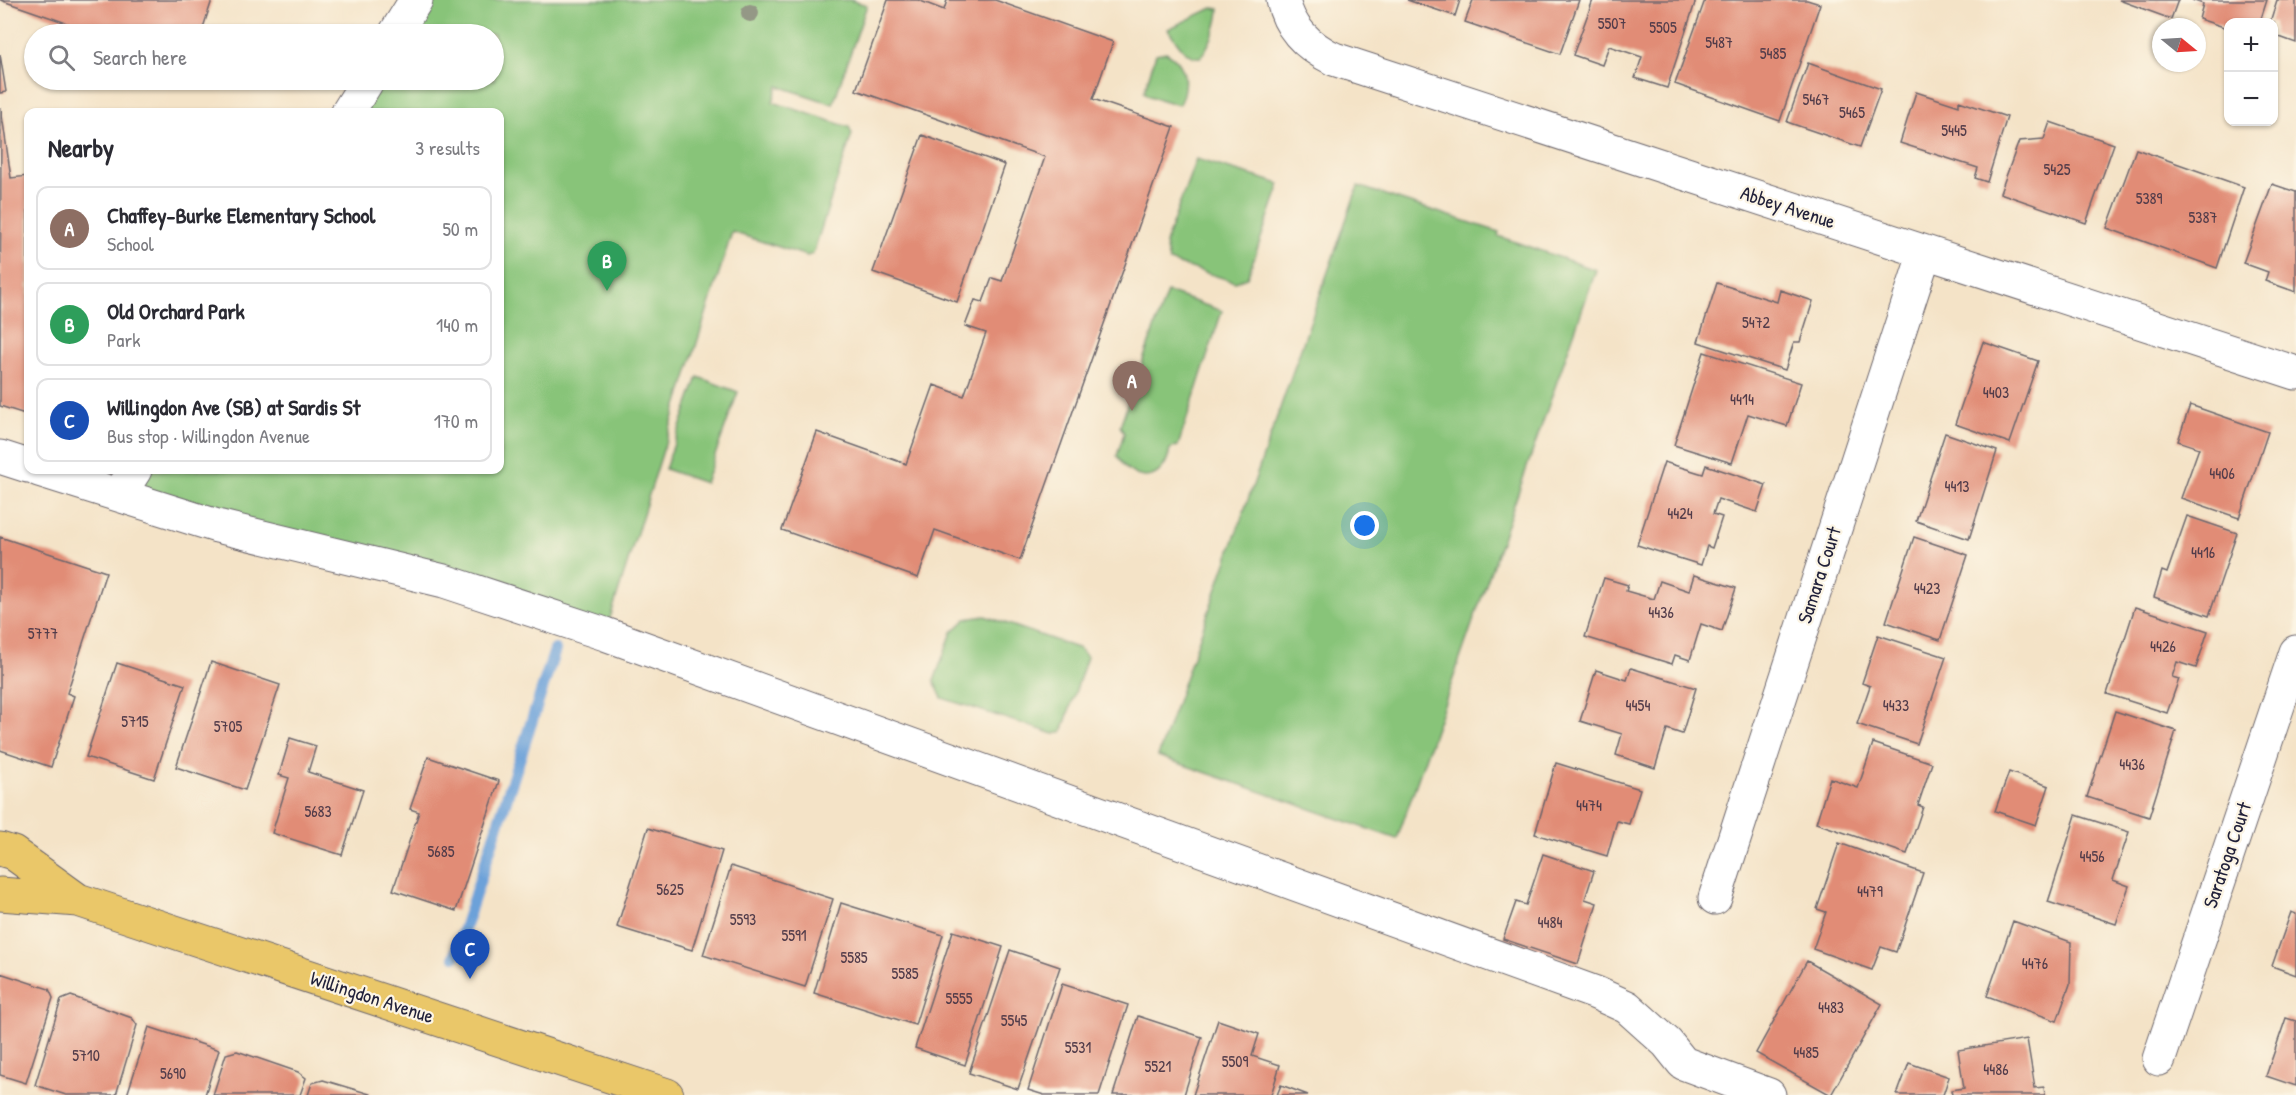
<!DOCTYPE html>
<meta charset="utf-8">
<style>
:root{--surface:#fff;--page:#f7f7f7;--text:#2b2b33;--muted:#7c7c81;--line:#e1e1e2;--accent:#0b8043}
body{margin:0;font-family:"Patrick Hand",sans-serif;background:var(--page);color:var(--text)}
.controls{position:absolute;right:18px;top:18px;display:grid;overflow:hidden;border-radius:12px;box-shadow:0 2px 4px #0004}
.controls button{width:54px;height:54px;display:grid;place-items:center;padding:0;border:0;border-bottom:2px solid var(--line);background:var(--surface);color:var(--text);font:30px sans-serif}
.compass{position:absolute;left:2152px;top:18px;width:54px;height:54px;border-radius:50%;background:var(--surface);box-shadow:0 2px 4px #0004;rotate:108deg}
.you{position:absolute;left:1365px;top:526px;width:21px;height:21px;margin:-15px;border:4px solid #fff;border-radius:50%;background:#1a73e8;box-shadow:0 0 0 9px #1a73e833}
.badge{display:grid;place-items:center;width:39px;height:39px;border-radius:50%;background:var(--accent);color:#fff;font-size:20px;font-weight:700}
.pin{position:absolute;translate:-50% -50px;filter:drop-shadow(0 2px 3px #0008)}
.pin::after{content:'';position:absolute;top:32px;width:21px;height:18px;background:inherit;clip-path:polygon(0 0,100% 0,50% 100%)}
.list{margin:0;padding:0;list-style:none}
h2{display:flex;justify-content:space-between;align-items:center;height:78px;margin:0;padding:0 24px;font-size:26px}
h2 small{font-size:20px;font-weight:400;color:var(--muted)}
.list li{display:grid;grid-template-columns:39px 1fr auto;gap:18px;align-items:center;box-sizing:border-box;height:84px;margin:0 12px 12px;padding:0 12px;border:2px solid var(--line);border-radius:12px}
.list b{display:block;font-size:22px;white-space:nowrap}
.list p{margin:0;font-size:20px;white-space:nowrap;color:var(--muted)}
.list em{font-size:20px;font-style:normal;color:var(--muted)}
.icon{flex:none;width:33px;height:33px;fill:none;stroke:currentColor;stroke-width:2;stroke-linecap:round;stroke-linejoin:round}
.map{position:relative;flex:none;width:2296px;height:1095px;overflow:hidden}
.search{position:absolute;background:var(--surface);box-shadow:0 2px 4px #0004;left:24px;top:24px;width:480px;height:66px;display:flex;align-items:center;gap:15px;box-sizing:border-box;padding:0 21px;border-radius:33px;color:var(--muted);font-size:22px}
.panel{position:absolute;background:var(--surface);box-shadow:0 2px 4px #0004;left:24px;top:108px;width:480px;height:366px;border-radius:12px}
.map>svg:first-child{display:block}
.green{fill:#88c479;stroke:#55735a;stroke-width:1.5}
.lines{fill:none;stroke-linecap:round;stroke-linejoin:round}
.stream{stroke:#6ca1d9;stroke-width:12}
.building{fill:#e18c76}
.minor-casing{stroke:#6c666c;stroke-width:35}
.major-casing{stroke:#6c666c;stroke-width:35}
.minor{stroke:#fff;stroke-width:33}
.major{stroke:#eac769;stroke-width:33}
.tree{fill:#949886}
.labels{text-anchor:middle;stroke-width:4.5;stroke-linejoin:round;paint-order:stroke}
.number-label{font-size:16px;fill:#523c4a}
.street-label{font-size:20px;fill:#22223b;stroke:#fcf5e5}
</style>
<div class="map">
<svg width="2296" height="1095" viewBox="0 0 2296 1095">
<rect width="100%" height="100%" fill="#fcf5e5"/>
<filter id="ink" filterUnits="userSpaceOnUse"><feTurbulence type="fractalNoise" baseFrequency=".0167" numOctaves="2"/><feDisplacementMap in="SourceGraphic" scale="12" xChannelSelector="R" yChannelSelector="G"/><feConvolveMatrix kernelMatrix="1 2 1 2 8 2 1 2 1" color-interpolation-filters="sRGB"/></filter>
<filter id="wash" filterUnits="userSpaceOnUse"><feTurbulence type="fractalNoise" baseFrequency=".008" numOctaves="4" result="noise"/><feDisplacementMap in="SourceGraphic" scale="24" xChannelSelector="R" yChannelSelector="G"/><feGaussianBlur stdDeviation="1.35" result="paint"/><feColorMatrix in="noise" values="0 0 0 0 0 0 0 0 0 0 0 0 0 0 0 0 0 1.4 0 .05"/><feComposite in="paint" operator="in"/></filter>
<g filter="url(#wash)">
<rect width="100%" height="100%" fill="#f4e3c7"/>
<path class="green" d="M416 0H850L867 5 833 104 778 86 773 102 849 127 852 134 813 254 807 256 732 232 605 634 119 495 135 470H500V112H348L368 80H494V34H395Z
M1212 8 1219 9C1218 27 1211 42 1201 57 1186 60 1176 40 1168 29Z
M1166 52C1187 64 1188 84 1179 105L1149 96 1144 92 1156 54Z
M1196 159 1280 184 1247 278 1235 282 1169 261 1165 244Z
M1358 186 1499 232 1498 236 1596 270 1397 839 1158 756Z
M1167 292 1222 311 1178 446 1170 449C1164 484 1134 486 1117 456L1124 433 1120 426Z
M698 377 738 392 705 483 665 469Z
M985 616 1080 649 1087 657 1062 732 1054 734 942 698 934 681 952 632 966 619Z"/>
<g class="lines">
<path class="stream" d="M455 956 555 650"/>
</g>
<g id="blocks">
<path class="building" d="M0 0H212L201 34H98Z
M888 0H918L944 10 947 0H995L1113 42 1093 99 1174 127 1020 560 935 530 918 578 782 530 817 432 906 464 934 385 964 396 986 333 965 326 975 300 983 302 992 278 1002 281 1045 157 856 90Z
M1407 0H1460L1455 16Z
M1473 0H1579L1560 54 1465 22Z
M1593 0H1696L1667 88 1635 78 1642 57 1609 46 1602 65 1573 55Z
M1705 0H1807L1820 4 1780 121 1675 84Z
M2119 0H2178L2171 19Z
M2192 0H2267L2260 22H2229L2227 28 2199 19 2203 4Z
M2277 0H2296V43L2274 35V22H2270Z
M0 54 6 92 0 93Z
M1808 63 1881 89 1860 147 1787 122Z
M1916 92 1959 106V101L2007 117 1987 182 1975 178 1978 168 1900 143Z
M1 108 11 178 28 176V415L0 406Z
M2050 122 2114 144 2086 223 2000 193 2019 141 2044 139Z
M922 135 1005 165 957 302 873 272Z
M2136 149 2244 187 2217 268 2107 228Z
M2272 184 2296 192V292L2265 281 2268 272 2243 263Z
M1717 283 1777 302 1780 290 1813 301 1800 342H1794L1785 370 1698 342Z
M1983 342 2038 361 2010 443 1955 424Z
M1704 352 1801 383 1787 426 1748 414 1732 463 1674 445Z
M2190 405 2268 432 2239 518 2181 498 2199 448 2178 441Z
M1945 433 1997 451 1969 539 1916 521Z
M1664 462 1703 474 1706 465 1766 485 1757 512 1718 499 1713 514 1722 517 1712 548 1707 546 1701 565 1637 545Z
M2187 516 2237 533 2209 616 2154 597 2162 571 2167 573Z
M0 537 106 572 67 693 74 696 51 767 0 750Z
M1914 537 1968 555 1940 640 1886 622Z
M1694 575 1736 588 1722 631 1701 624 1690 660 1675 655 1672 664 1585 637 1604 578 1628 585 1626 591 1654 599 1660 581 1689 591Z
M2135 607 2208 631 2196 668 2177 662 2172 677 2179 679 2167 713 2107 694Z
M1878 635 1946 657 1917 744 1857 724 1870 686 1862 683Z
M211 662 280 685 245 790 176 767Z
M117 663 185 685 154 779 86 757Z
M1631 668 1696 688 1682 734 1667 729 1655 768 1616 755 1622 734 1580 721 1596 670 1627 680Z
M2115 711 2176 731 2149 817 2087 797Z
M290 738 316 746 308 772 363 790 342 855 272 833 289 778 279 775Z
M1873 743 1932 763 1918 805 1923 807 1907 854 1816 823 1830 778 1858 788Z
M428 757 499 781 456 911 393 890 419 812 410 809Z
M1556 763 1640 789 1629 824 1617 821 1607 856 1535 834Z
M2009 772 2049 786 2036 825 1995 811Z
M2076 815 2129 832 2113 880 2129 886 2116 924 2048 902Z
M648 828 722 851 692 950 617 927Z
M1839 843 1923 873 1896 952 1881 947 1872 970 1813 949 1826 912 1817 909Z
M1543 854 1594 871 1585 899 1597 903 1578 964 1503 939 1516 902 1526 905Z
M731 866 833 899 805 987 703 955Z
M841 903 943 935 915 1025 814 993Z
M2291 912 2296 914V975L2272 966Z
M2013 921 2071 942 2070 984 2057 1021 1987 996Z
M953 931 1003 947 965 1065 915 1048Z
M1010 950 1060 967 1018 1089 969 1073Z
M1807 961 1882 1004 1831 1095 1756 1053Z
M0 973 49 989 53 998 26 1083 0 1075Z
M1062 984 1128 1005 1099 1095H1044L1028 1090Z
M71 996 132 1018 137 1025 116 1095H66L35 1085 61 1000Z
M1138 1016 1202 1037 1184 1095H1113Z
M2286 1018 2296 1021V1086L2266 1076Z
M1218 1020 1259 1034 1252 1056 1280 1065 1271 1095H1193Z
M149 1027 219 1050 205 1095H127Z
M2027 1039 2035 1088 2044 1087 2045 1095H1952L1951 1090 1964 1088 1958 1050Z
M237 1051 298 1072 306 1078 300 1095H213L226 1054Z
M1909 1063 1949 1077 1943 1095H1897Z
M323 1080 370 1094V1095H308L312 1083Z
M1281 1085 1308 1095H1277Z"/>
</g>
</g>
<g filter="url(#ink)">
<use href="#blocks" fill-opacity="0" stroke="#6c666c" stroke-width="1.5"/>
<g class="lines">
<g class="minor-casing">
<path id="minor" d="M1283 0C1289 29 1309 47 1334 59L2296 373
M395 34 416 0
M348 112 368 80
M0 457 28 466
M39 470 217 526 444 581 605 634 1596 993 1627 1007 1667 1043 1683 1063 1769 1095
M119 495 135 470
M1715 898 1925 252
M2159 1059 2296 652"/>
</g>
<g class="major-casing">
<path id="major" d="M0 849 13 853 78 900
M0 894 78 900 667 1095"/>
</g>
<use href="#minor" class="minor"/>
<use href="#major" class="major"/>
</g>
<circle class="tree" cx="750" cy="13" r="9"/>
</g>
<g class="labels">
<g class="number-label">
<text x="1612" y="29">5507</text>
<text x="1663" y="33">5505</text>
<text x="1719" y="48">5487</text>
<text x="1773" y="59">5485</text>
<text x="1816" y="105">5467</text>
<text x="1852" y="118">5465</text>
<text x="1954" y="136">5445</text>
<text x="2057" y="175">5425</text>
<text x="2149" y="204">5389</text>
<text x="2203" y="223">5387</text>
<text x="1756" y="328">5472</text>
<text x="1996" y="398">4403</text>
<text x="1742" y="405">4414</text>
<text x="2222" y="479">4406</text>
<text x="1957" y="492">4413</text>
<text x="1680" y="519">4424</text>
<text x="2203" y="558">4416</text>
<text x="1927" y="594">4423</text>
<text x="1661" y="618">4436</text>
<text x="43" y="639">5777</text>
<text x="2163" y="652">4426</text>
<text x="1638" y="711">4454</text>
<text x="1896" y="711">4433</text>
<text x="135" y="727">5715</text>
<text x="228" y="732">5705</text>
<text x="2132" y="770">4436</text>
<text x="1589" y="811">4474</text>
<text x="318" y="817">5683</text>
<text x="441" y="857">5685</text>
<text x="2092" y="862">4456</text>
<text x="670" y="895">5625</text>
<text x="1870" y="897">4479</text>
<text x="743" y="925">5593</text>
<text x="1550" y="928">4484</text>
<text x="794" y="941">5591</text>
<text x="854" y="963">5585</text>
<text x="2035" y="969">4476</text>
<text x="905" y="979">5585</text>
<text x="959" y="1004">5555</text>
<text x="1831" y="1013">4483</text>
<text x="1014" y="1026">5545</text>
<text x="1078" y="1053">5531</text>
<text x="1806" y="1058">4485</text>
<text x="86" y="1061">5710</text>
<text x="1235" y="1067">5509</text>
<text x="1158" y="1072">5521</text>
<text x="1996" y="1075">4486</text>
<text x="173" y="1079">5690</text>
</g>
<g class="street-label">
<text transform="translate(1788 207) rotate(18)" y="7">Abbey Avenue</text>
<text transform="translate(1819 575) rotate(-72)" y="7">Samara Court</text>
<text transform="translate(2227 855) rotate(-71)" y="7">Saratoga Court</text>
<text transform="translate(372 997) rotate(18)" y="7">Willingdon Avenue</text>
</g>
</g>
</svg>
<div class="controls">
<button>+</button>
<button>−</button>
</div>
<svg class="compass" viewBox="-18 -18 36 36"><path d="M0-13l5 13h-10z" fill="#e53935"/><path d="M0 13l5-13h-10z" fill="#7c7c81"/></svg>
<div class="you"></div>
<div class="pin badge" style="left:1132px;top:411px;background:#8d6e63">A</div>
<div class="pin badge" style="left:607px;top:291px;background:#2e9e5b">B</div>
<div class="pin badge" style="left:470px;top:979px;background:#1a4fb4">C</div>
<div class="search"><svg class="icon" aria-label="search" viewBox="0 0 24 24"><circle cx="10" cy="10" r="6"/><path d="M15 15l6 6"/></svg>Search here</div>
<section class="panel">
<h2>Nearby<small>3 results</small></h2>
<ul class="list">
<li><span class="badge" style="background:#8d6e63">A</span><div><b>Chaffey-Burke Elementary School</b><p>School</p></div><em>50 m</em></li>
<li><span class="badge" style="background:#2e9e5b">B</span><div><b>Old Orchard Park</b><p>Park</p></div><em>140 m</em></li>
<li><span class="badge" style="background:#1a4fb4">C</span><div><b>Willingdon Ave (SB) at Sardis St</b><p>Bus stop · Willingdon Avenue</p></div><em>170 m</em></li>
</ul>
</section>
</div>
